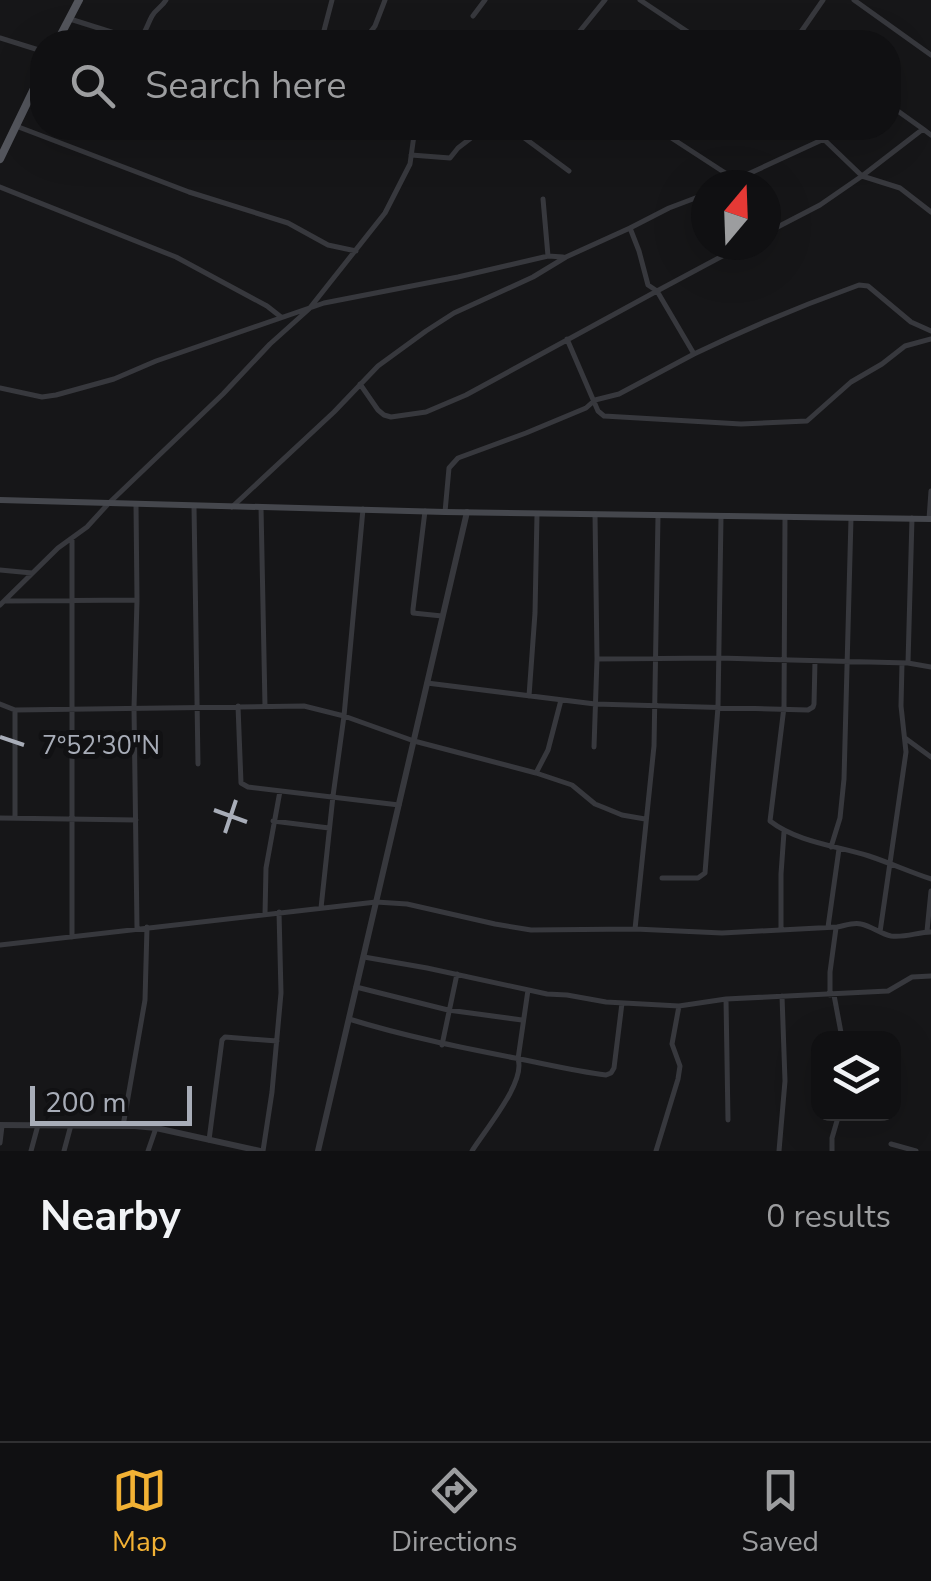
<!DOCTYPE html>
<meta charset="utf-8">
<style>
:root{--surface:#101012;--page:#19191b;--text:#f1f3f6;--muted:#9c9d9f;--line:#303032;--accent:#f2b134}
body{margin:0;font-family:"Nunito Sans",sans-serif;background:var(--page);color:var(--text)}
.controls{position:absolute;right:30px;bottom:30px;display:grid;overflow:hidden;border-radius:20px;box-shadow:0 10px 40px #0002}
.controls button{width:90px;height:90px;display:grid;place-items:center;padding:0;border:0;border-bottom:2px solid var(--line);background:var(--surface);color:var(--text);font:50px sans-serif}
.compass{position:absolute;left:691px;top:170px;width:90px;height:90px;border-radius:50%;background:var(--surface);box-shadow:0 10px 40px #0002;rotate:19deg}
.scale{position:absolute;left:30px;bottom:25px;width:162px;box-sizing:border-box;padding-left:10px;border:5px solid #a8adb8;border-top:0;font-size:28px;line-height:35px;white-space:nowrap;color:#a8adb8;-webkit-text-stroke:8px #111113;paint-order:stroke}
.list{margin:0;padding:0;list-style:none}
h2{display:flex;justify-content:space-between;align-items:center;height:130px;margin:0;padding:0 40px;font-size:42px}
h2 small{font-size:32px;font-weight:400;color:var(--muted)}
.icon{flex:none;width:55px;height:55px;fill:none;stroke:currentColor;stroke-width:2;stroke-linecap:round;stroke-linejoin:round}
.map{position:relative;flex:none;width:931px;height:1151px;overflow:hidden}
.search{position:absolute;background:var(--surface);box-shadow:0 10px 40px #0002;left:30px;right:30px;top:30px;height:110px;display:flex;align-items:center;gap:25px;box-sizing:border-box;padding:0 35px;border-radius:40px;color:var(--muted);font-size:38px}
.sheet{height:290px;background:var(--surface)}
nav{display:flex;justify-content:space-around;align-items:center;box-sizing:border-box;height:140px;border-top:2px solid var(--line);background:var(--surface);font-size:28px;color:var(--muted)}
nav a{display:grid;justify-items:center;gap:5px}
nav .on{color:var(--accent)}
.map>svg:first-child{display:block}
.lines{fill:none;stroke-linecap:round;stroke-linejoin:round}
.minor{stroke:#37383d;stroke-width:5}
.tertiary{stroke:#37383d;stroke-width:6}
.secondary{stroke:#45474d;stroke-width:6}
.primary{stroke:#53555c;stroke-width:8}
.ticks{fill:none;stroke:#a8adb8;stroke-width:4}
.ticks-label{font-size:25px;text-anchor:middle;fill:#a8adb8;stroke:#111113;stroke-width:10;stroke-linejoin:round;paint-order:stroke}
</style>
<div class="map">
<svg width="931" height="1151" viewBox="0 0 931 1151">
<rect width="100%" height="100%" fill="#161618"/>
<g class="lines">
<path class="minor" d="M640 0 703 42
M854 0 931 55
M473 16 485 0
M70 19 143 42
M801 33 812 42
M0 38 42 51
M138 41C146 33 147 25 152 16 156 9 162 7 166 0
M321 42 332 0
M363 42 375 26 385 0
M571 42 605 0
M794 42 823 0
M888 104 923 129
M16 126 189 192 288 223 328 245 356 251
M511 128 569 171
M656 128 733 178
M812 128 862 176 900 188 931 212
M411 155 450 158 458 148 484 128
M723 185 733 178 746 175 824 139
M0 187 176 257 267 306 281 317
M543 199 548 256
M630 228 669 208 706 194
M766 233 820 205 862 176 923 129 931 135
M567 339 598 411 604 416 741 424 807 421 851 382 882 364 905 346 931 339
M694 354C748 328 803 305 859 285L868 286 911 322 931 331
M360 384 378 410 384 415 391 417 426 412 466 395 657 291 694 354 619 394 595 400 586 408 526 433 458 458 449 468 445 512
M0 388 42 397 56 395 114 379 156 361 324 303 458 277 548 256 563 257
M136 504 137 600 134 708 137 928
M194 506 198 764
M232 507 334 412 378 366 426 331 454 313 533 277 566 257 630 228 639 251 648 285 657 291 743 245
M261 507 265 706
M425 511 413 609V613L442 616
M785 517 784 707 770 821C797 842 837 846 869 856 890 863 910 872 931 879
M929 519 931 491
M72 540V937
M0 570 32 573
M5 601 137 600
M0 605 58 548 87 527 108 504 223 394 270 344 309 309 385 213 410 164 415 128
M597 659 719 658 908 663 931 667
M908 663 912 518
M427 683 595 704 808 710 813 707 814 704 815 661
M529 696 535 613 537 514
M0 704 15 710 304 706 344 716 414 741 536 773 548 750 561 700
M238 706 241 783 248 787 399 805
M15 710V818
M905 738 931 757
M594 747 597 659 595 514
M536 773 572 785 595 804 605 808 622 815 645 819
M0 818 136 820
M273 821 329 828
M831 847 840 818 844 779 851 518
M662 878H698L705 873 718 707 721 517
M321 908 333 796 344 716 363 509
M265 914 266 868 280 791
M828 927 839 849
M635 929 654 746 658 516
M781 929V874L784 832
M927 931 931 891
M880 932 906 752 901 706 902 663
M0 945 376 902 407 904 495 924 531 930 635 929 722 933 837 927C844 926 853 922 861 924 871 926 881 934 891 936 905 938 918 932 931 932
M364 957 427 968 547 994 567 995 606 1002 679 1006 726 999 888 991 912 977 931 976
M356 987 448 1010 522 1020
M830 995V972L836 928
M834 995 842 1038
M726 999 728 1120
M349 1019C404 1036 459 1047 515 1058 546 1064 575 1071 606 1075L611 1073 614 1068 622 1003
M442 1045 457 974
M123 1126 145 1000 147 927
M209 1140 222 1040 225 1037 277 1041
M0 1143 2 1126
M891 1144 916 1151
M31 1151 38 1125
M64 1151 71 1125
M148 1151 156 1128
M263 1151 272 1092 281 993 279 912
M472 1151C485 1130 526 1082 518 1059L528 990
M656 1151 678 1079 680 1066 672 1044 679 1006
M779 1151 785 1081 782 996
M832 1151V1138L839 1114"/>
<path class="tertiary" d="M0 1125 135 1126 156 1128 260 1151
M318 1151 467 512"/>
<path class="secondary" d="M0 500 445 512 931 519"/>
<path class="primary" d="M57 42 79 0
M0 159 42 72"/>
</g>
<path class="ticks" d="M0 737 24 745M214 810 247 822M225 833 236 800"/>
<g class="ticks-label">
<text x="101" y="754">7°52'30"N</text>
</g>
</svg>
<div class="controls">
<button><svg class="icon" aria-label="layers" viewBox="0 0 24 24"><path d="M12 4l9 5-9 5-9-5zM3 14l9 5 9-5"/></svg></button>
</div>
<svg class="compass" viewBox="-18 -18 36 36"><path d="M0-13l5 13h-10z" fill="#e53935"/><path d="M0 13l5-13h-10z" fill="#9c9d9f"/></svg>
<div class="scale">200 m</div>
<div class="search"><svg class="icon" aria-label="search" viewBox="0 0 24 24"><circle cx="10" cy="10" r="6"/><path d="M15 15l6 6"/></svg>Search here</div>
</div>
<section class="sheet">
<h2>Nearby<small>0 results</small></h2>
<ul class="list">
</ul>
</section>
<nav>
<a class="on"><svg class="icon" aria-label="map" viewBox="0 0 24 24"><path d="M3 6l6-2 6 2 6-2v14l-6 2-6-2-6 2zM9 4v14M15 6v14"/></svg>Map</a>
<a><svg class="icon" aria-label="directions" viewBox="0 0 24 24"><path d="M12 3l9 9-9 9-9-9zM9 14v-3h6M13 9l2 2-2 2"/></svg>Directions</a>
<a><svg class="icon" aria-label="saved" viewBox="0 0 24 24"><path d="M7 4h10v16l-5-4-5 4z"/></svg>Saved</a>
</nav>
